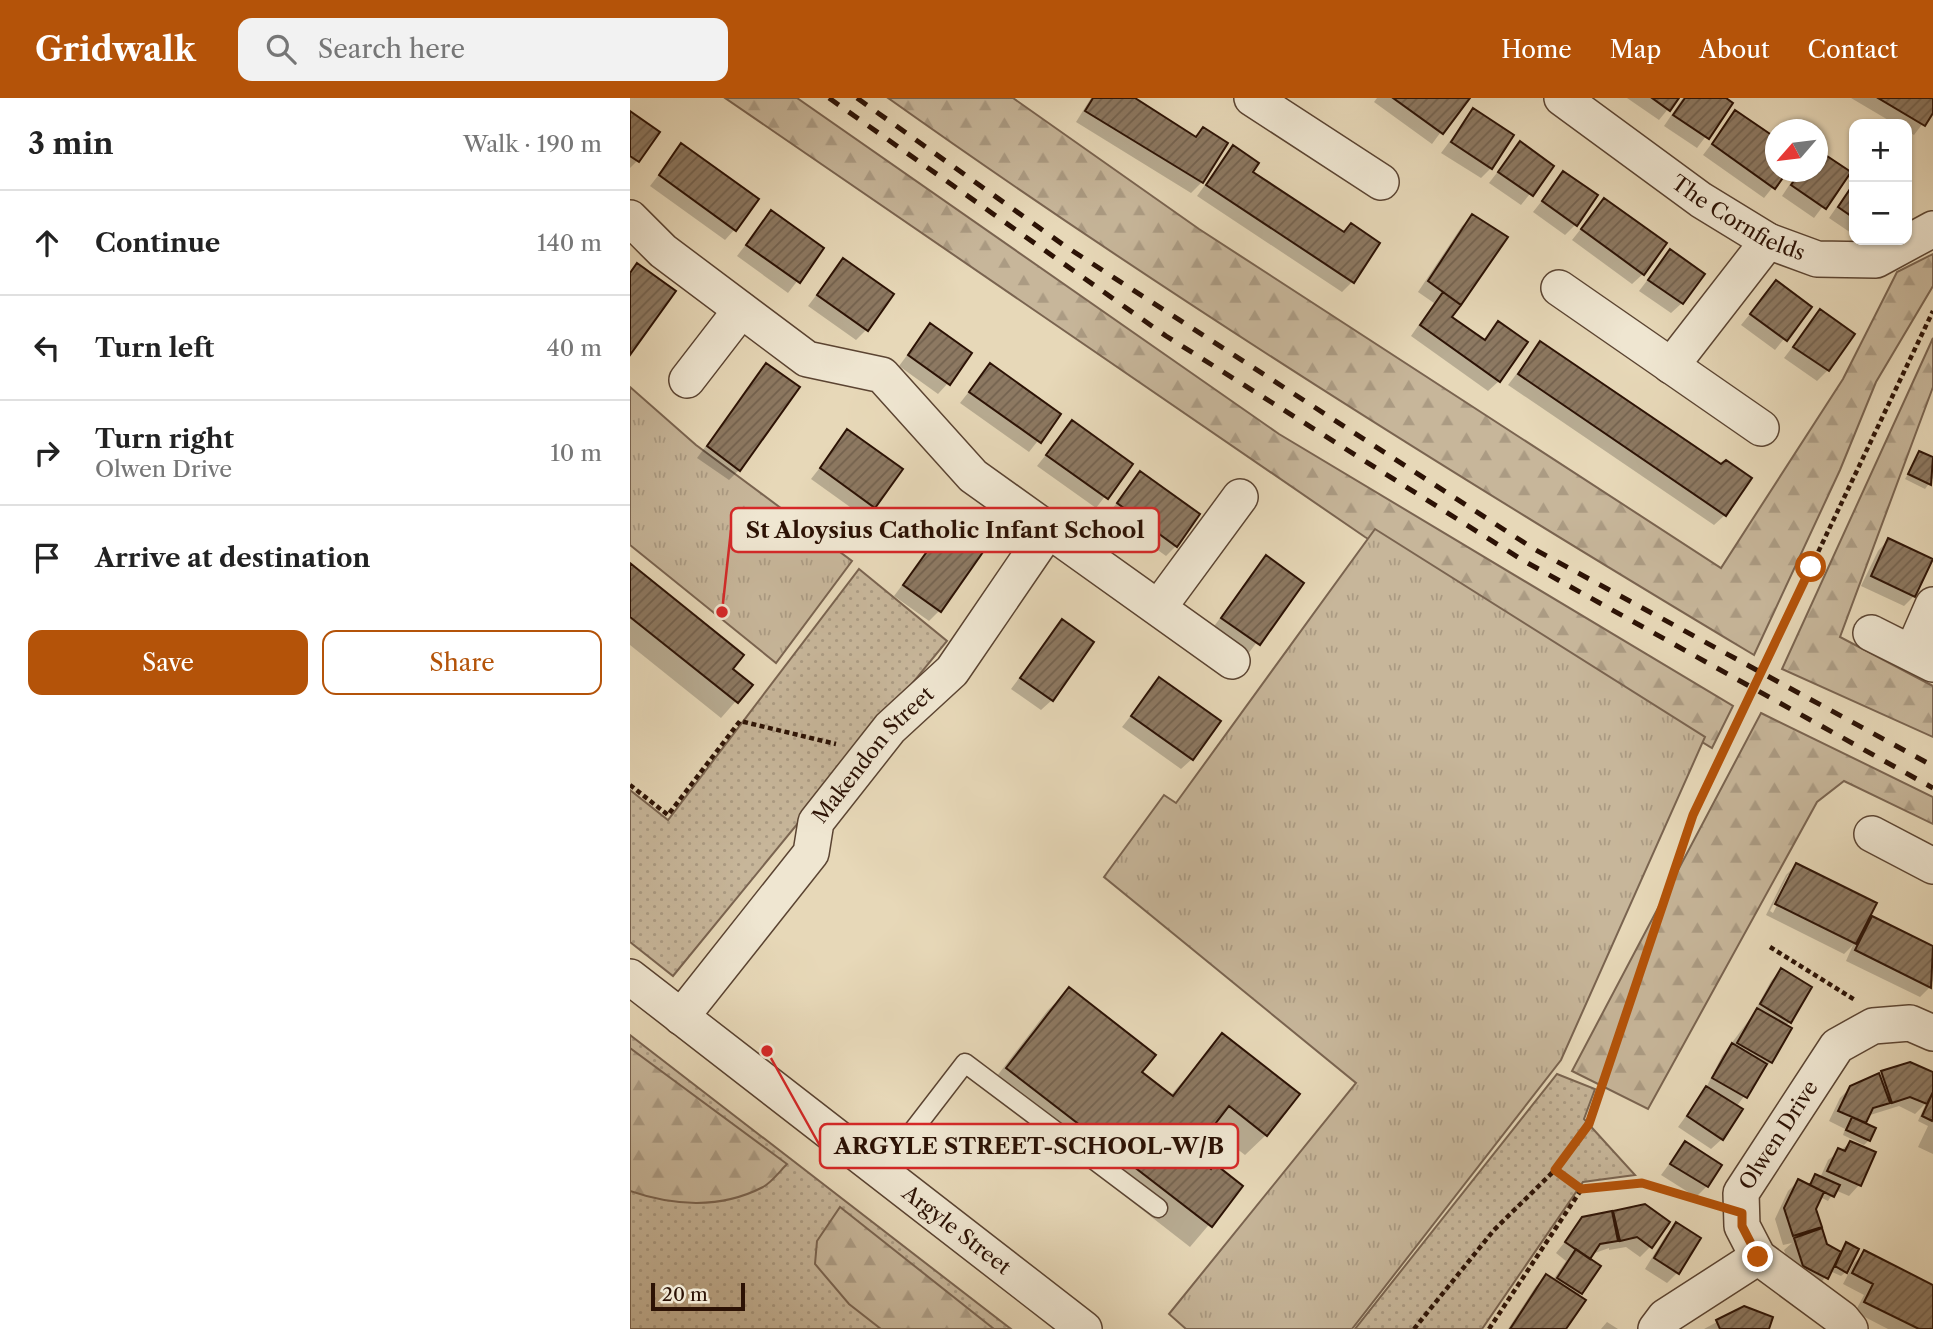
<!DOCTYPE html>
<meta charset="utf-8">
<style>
:root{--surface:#fff;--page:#f2f2f2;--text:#222;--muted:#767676;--line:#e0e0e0;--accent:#b45309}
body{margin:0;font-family:"Libre Caslon Text",serif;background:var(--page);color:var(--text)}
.controls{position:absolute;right:21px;top:21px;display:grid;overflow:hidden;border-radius:14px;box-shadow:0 2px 5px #0004}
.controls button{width:63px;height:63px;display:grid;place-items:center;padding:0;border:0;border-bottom:2px solid var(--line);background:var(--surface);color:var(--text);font:35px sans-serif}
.compass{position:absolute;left:1135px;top:21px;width:63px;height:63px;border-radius:50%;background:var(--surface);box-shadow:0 2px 5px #0004;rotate:242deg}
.scale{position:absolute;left:21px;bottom:18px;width:94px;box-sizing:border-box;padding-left:7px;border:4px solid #2c1205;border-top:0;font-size:19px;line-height:24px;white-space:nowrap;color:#2c1205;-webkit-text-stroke:5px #efe6d1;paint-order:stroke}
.stop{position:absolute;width:21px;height:21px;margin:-16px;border:5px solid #b45309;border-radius:50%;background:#fff}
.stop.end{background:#b45309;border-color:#fff;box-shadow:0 2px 7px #0008}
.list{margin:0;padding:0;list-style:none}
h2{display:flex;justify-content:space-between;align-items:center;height:91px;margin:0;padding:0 28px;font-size:30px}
h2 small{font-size:23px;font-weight:400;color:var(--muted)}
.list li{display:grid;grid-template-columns:46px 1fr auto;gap:21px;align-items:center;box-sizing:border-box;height:105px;padding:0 28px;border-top:2px solid var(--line)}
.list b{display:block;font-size:26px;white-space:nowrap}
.list p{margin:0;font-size:23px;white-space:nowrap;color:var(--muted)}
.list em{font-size:23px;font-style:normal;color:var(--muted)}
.actions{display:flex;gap:14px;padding:21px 28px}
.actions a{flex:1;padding:16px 0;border:2px solid var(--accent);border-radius:14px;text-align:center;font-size:24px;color:var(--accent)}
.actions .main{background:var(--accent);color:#fff}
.icon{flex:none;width:38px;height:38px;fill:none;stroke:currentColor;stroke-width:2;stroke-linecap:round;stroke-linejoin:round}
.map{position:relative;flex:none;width:1303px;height:1231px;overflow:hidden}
header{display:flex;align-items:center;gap:42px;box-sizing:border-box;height:98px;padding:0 35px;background:var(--accent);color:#fff}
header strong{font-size:33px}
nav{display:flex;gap:38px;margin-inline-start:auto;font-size:24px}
.search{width:490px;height:63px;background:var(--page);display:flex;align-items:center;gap:18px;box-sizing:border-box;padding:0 24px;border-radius:14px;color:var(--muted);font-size:26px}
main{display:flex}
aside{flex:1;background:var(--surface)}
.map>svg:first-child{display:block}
.grass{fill:url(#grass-dots);stroke:#7a6450;stroke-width:2}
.forest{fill:url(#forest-firs);stroke:#7a6450;stroke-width:2}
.park{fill:url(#park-tufts);stroke:#7a6450;stroke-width:2}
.shadow{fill:#0003;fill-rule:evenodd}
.building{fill:url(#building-hatch);stroke:#2c1205;stroke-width:2}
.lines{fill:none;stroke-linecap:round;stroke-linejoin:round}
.lane-casing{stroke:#5b4432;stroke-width:21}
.street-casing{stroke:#5b4432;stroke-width:38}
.path{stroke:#2c1205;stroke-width:4.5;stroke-dasharray:5 3.5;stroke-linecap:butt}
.lane{stroke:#efe6d1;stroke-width:18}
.street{stroke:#efe6d1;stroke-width:35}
.rail{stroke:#2c1205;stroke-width:5;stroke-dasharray:12 12;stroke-linecap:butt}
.path-bridge{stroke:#2c1205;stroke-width:4.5;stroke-dasharray:5 3.5;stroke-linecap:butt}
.route{stroke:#b45309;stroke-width:9}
.labels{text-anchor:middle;stroke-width:7;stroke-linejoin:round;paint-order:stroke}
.street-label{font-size:21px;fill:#2c1205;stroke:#efe6d1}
.leader{fill:none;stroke:#d62828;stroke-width:2.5}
.callout-dot{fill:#d62828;stroke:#efe6d1;stroke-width:2.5}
.callout{fill:#efe6d1;stroke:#d62828;stroke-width:2.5}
.callout-label{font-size:23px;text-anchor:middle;font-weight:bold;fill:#2c1205}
</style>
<header>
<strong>Gridwalk</strong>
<div class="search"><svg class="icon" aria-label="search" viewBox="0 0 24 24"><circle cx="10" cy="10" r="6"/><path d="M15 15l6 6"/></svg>Search here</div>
<nav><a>Home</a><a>Map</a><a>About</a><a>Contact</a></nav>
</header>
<main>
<aside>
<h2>3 min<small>Walk · 190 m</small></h2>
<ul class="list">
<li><svg class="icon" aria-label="ahead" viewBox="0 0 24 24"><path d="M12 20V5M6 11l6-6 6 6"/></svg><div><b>Continue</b></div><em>140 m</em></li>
<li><svg class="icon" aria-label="left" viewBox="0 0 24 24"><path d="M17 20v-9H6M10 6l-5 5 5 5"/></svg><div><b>Turn left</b></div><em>40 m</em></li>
<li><svg class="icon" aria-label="right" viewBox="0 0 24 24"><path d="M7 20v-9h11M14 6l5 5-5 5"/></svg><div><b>Turn right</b><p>Olwen Drive</p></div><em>10 m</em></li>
<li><svg class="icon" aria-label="arrive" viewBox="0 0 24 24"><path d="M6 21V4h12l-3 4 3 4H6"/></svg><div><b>Arrive at destination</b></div></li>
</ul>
<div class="actions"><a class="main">Save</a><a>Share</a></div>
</aside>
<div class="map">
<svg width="1303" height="1231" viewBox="0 0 1303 1231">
<defs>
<pattern id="grass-dots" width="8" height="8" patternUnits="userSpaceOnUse" patternTransform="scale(1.75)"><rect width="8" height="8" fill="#c7b69a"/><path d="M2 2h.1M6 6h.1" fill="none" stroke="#ab9b83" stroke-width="1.8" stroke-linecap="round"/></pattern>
<pattern id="forest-firs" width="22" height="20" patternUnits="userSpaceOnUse" patternTransform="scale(1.75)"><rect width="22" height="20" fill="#c7b69a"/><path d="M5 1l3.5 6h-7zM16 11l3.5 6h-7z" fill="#ab9b83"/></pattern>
<pattern id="park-tufts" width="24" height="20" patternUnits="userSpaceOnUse" patternTransform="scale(1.75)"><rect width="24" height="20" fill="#c7b69a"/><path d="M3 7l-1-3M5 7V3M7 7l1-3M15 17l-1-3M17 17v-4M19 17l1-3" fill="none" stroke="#ab9b83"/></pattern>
<pattern id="building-hatch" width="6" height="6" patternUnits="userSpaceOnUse" patternTransform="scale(1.75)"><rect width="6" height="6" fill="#8d7962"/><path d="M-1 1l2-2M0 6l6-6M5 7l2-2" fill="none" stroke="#73624f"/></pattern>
</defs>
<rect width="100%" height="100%" fill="#e7d8b8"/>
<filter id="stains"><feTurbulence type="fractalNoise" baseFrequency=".00286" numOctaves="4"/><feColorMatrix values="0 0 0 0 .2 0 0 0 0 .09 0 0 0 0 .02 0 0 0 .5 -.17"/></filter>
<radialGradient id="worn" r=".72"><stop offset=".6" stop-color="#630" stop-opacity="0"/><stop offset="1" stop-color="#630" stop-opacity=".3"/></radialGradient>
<path class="grass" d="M229 471 317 543 43 878 0 844V692L38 722Z
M0 937 381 1231H0Z
M927 976 965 991 954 1021 1005 1077 953 1084 852 1231H725Z"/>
<path class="forest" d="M95 0H167L649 336 1103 608 1082 650 735 439Z
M258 0H383L569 131 1091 470 1213 281 1267 174 1303 156V188L1246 284 1210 372 1124 557C830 381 538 199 258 0Z
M1303 240V289L1210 539 1303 588V639L1152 571Z
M1131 615 1303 699V726L1214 683 1187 704 1018 1011 942 973Z
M0 950 157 1066C150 1073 142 1084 133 1089 91 1111 43 1108 0 1093Z
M210 1109 364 1231H251L219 1206 185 1166 187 1143Z"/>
<path class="park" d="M0 289 66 347 222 463 146 565 0 447Z
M745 431 1075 639 931 962 722 1231H556L539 1216 726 985 474 779 534 697 546 705Z"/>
<path class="shadow" d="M461 0H503L564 40 573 31 595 46 572 84 561 95 446 24Z
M747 0H836L802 46 744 4Z
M997 0H1047L1029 22Z
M1053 0H1093L1101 5 1067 50 1034 28Z
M1221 0H1303V12L1284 37 1277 33V26H1265Z
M843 12 861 70 851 80 811 55Z
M0 15 7 63 0 70Z
M1105 15 1146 74H1155L1134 100 1073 57Z
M890 45 922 68 891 107 859 85Z
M51 48 105 131 95 142 20 88Z
M603 49 620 74 713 135 721 127 722 184 712 194 567 98Z
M1188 54 1218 75 1184 120 1152 98 1168 74H1188Z
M934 75 945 127 935 137 903 114Z
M1224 84V137L1199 120Z
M974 102 1013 176 1002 186 942 142Z
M141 114 192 151 158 195 107 158Z
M843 118 876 140 820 220 853 243 868 225 869 283 858 293 781 238 804 205 788 194 832 128Z
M1040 153 1052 205 1041 215 1009 193Z
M213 162 236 232 226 242 178 208Z
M1146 184 1179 210 1145 252 1111 227Z
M1190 213 1198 272 1187 283 1154 260Z
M300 227 318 285 308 296 269 268Z
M910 245 1091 368 1095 417 1084 427 878 287Z
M136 267 109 372 99 382 67 360Z
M360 267 429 316 399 354 330 305Z
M442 324 500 366 466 410 407 368Z
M218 334 244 409 234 419 181 381Z
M1290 355 1303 361V380L1295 391 1275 381Z
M510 376 546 448 536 458 478 416Z
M316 429 309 513 299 523 264 498Z
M1258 442 1284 498 1274 508 1231 488 1248 453Z
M636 459 671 485 618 556 582 531Z
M0 467 120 587 91 620 0 547Z
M432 523 422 602 411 612 381 591Z
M530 581 562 661 551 671 492 629Z
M1166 767 1233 830 1242 821 1303 850V882L1300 889 1290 899 1216 863 1223 847 1214 856 1136 817 1156 777ZM1158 777H1162L1143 815 1140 813Z
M1151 872 1160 924 1155 928 1159 931 1140 964 1106 1009 1092 1041 1081 1051 1048 1029 1075 992 1092 958 1122 918 1141 883Z
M439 892 510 974 540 998 592 938 636 1037 615 1057 580 1030 559 1056 581 1073 611 1089 560 1149 357 991 418 912Z
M1279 966 1303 976 1298 1000 1303 995V1056L1288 1049 1298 1028 1288 1023 1296 1005 1285 1016 1269 1008 1237 1018 1233 1025 1239 1042 1234 1047 1213 1037 1215 1031 1199 1023 1210 1000 1221 989Z
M1055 1045 1077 1088 1066 1099 1031 1077Z
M1220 1045 1243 1055 1229 1087 1219 1098 1205 1092 1198 1103 1190 1099 1184 1110 1190 1128 1183 1135 1210 1155 1217 1146 1216 1174 1211 1178 1200 1173 1186 1191 1163 1178 1154 1152 1162 1145 1153 1147 1145 1121 1158 1093 1168 1083 1178 1088 1185 1078 1190 1080 1198 1062Z
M1014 1108 1021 1148 1010 1159 996 1149 979 1152V1150L962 1156 958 1161 969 1168 948 1198 934 1231H878L906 1188 917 1178 923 1182 936 1163 926 1155 953 1121Z
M1046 1127 1048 1174 1037 1185 1015 1171 1036 1137Z
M1235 1154 1303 1189V1231H1258L1225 1214 1234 1197 1213 1186 1224 1165Z
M977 1224 988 1231H971Z
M1087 1224 1137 1231H1074Z"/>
<path class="building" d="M463 0H505L566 39 573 29 598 45 573 85 455 13Z
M763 0H840L813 36Z
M1022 0H1049L1040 13Z
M1055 0H1096L1103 5 1079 41 1043 17Z
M1248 0H1303V15L1295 28Z
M843 10 884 37 862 71 821 44Z
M1105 12 1146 40V74H1157L1145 91 1082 46Z
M0 13 30 34 9 64 0 58Z
M890 43 924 68 903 98 868 74Z
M51 45 129 101 106 133 29 77Z
M603 47 629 65 623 74 714 134 721 125 750 145 724 185 576 87Z
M1188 52 1221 74 1196 111 1161 87 1170 74H1188Z
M933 73 968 97 947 128 912 103Z
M1224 85V120L1208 109Z
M974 100 1037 145 1014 177 951 131Z
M141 112 194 150 170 185 116 147Z
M842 116 878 139 831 207 798 183Z
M1040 151 1075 176 1053 206 1018 182Z
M213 160 264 196 238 233 187 197Z
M7 165 46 193 0 257V175Z
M1146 182 1182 209 1157 243 1120 216Z
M813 194 831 207 822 219 855 242 868 223 898 244 870 284 790 227Z
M1190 211 1225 236 1199 273 1163 249Z
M300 225 342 255 320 287 278 257Z
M910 243 1091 366 1096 362 1122 380 1096 418 888 276Z
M136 265 170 289 110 373 77 348Z
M360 265 431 316 411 345 339 294Z
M442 322 503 366 478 401 416 357Z
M217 331 273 371 245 410 190 370Z
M1289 353 1303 359 1301 387 1278 376Z
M510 373 570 416 547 449 487 405Z
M316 427 353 454 311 514 273 487Z
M1258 440 1303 461 1285 499 1241 478Z
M636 457 674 485 630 547 591 520Z
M0 465 114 557 103 571 123 587 108 605 0 519Z
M432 521 464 544 423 603 390 580Z
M529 579 591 623 563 662 501 618Z
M1166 765 1247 805 1226 846 1145 806Z
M1242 818 1303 848 1301 890 1225 852Z
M1151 870 1182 889 1161 925 1130 906Z
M439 889 526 957 512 974 543 998 592 935 670 996 637 1038 599 1008 562 1056 581 1071 585 1066 613 1088 582 1129 376 970Z
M1127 910 1162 930 1142 965 1107 945Z
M1102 945 1137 966 1117 1000 1082 980Z
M1280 964 1303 974V994L1297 1006 1280 999 1262 1005 1251 973Z
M1249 975 1260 1005 1243 1010 1236 1025 1208 1013 1220 988Z
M1076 988 1113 1011 1093 1042 1057 1018Z
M1303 994V1021L1302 1023 1292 1018Z
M1222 1019 1246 1030 1240 1043 1216 1032Z
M1055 1043 1092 1067 1078 1089 1040 1066Z
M1220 1043 1246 1054 1231 1088 1197 1073 1208 1050 1215 1053Z
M1185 1076 1210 1087 1204 1099 1180 1087Z
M1168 1081 1194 1094 1186 1111 1192 1129 1163 1138 1154 1110Z
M1015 1106 1040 1124 1022 1150 1007 1139 990 1143 983 1113Z
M982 1113 988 1143 970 1146 960 1161 935 1144 952 1119Z
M1046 1124 1071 1140 1049 1176 1024 1160Z
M1192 1130 1197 1146 1211 1154 1198 1181 1173 1168 1164 1140Z
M1216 1144 1229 1151 1217 1175 1205 1168Z
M946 1151 971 1168 952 1196 927 1180Z
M1234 1152 1303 1187V1231H1289L1234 1204 1243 1186 1222 1175Z
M916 1176 956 1202 936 1231H880Z
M1114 1208 1143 1219 1139 1231H1090L1086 1222Z"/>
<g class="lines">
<g class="lane-casing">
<path id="lane" d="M251 1074 335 965 528 1110"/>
</g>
<g class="street-casing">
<g id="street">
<path d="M622 0 751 84"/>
<path id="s1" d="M932 0 1071 102 1138 143 1187 161 1246 162 1303 131"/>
<path d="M0 120 33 153 177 261 252 277 343 378 602 563"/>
<path d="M929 190 1131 330"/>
<path d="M1041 268 1138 143"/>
<path d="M57 282 111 212"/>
<path d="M529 509 610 399"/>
<path d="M1241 535 1303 566"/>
<path d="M1282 555 1303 507"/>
<path d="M1242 736 1303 768"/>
<path id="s2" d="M0 879 454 1231"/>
<path id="s3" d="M51 919 181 755 186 724 260 630 322 573 419 431"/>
<path d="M1026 1231 1035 1219 1128 1159"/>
<path id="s4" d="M1220 1231 1212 1221 1128 1159 1112 1128 1111 1095 1207 948 1243 928 1280 925 1303 935"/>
</g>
</g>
<path class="path" d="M1181 469 1303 213
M0 687 38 717 110 623 206 646
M1140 849 1225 902
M925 1072 951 1091 1012 1085 1078 1105
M784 1231 864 1132 925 1072 959 1026 1063 717
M859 1231 951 1092"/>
<use href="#lane" class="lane"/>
<use href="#street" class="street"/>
<path class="rail" d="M199 0 536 238 894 463 1303 690
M227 0 435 148 904 451 1303 668"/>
<path class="path-bridge" d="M1063 717 1181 469"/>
</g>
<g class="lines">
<path class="route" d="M1128 1159 1112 1128V1115L1012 1085 951 1091 925 1072 959 1026 1063 717 1181 469"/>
</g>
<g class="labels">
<g class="street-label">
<text dy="7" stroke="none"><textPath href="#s1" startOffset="214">The Cornfields</textPath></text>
<text dy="7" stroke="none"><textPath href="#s3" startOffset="329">Makendon Street</textPath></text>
<text dy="7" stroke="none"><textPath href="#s4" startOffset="254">Olwen Drive</textPath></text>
<text dy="7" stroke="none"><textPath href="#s2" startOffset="413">Argyle Street</textPath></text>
</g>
</g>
<path class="leader" d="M92 514L101 432M137 953L190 1048"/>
<g class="callout-dot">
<circle cx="92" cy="514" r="7"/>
<circle cx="137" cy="953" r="7"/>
</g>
<g class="callout">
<rect x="101" y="410" width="428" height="44" rx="7"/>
<rect x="190" y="1026" width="418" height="44" rx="7"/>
</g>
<g class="callout-label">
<text x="315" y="440">St Aloysius Catholic Infant School</text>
<text x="399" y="1056">ARGYLE STREET-SCHOOL-W/B</text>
</g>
<rect width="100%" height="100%" filter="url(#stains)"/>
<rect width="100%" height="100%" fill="url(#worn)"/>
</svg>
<div class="controls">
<button>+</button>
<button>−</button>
</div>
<svg class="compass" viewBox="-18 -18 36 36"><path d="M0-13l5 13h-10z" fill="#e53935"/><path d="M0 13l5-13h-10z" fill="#767676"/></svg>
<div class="scale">20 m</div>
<div class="stop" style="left:1181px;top:469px"></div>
<div class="stop end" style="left:1128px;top:1159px"></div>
</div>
</main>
